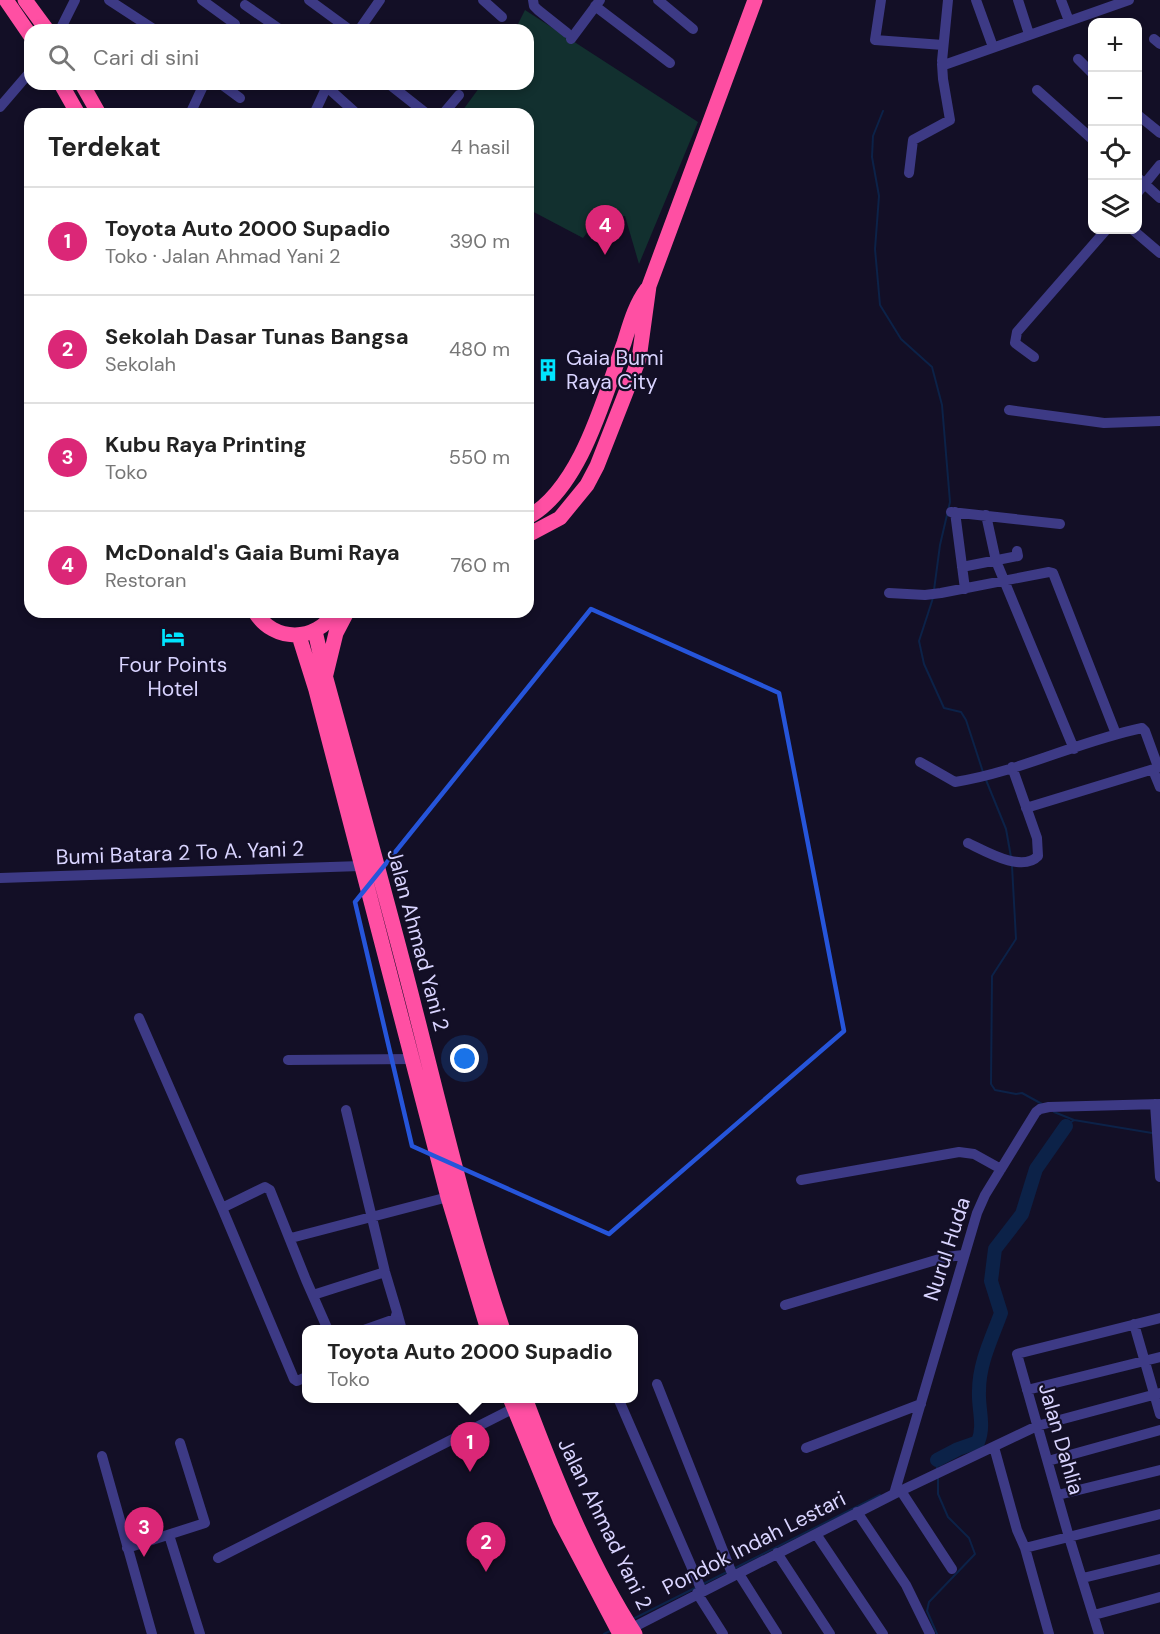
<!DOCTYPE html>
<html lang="id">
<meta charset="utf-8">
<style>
:root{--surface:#fff;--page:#f6f6f6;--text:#222;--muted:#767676;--line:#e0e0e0;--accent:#db2777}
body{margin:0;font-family:"DM Sans",sans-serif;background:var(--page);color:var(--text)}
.controls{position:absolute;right:18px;top:18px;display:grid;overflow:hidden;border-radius:12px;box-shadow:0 3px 9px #0003}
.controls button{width:54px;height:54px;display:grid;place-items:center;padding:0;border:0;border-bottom:2px solid var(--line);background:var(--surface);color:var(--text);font:30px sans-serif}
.you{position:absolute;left:465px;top:1059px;width:21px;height:21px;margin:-15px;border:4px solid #fff;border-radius:50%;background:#1a73e8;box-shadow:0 0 0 9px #1a73e833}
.badge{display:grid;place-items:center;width:39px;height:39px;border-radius:50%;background:var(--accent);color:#fff;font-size:20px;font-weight:700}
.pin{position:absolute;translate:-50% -50px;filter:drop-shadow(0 2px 3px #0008)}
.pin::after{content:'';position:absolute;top:32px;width:21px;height:18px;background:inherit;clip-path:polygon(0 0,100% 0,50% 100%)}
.popup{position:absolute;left:302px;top:1325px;width:336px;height:78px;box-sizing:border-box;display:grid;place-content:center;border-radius:12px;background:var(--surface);filter:drop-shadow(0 2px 4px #0005);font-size:20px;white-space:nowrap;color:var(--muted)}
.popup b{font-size:22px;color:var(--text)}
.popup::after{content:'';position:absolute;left:50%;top:100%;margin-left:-12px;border:12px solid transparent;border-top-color:var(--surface)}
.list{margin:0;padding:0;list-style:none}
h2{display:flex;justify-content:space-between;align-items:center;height:78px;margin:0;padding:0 24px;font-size:26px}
h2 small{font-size:20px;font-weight:400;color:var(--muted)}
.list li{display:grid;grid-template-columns:39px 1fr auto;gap:18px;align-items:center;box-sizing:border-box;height:108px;padding:0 24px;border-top:2px solid var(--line)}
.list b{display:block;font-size:22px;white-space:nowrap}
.list p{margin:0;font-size:20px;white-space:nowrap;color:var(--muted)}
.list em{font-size:20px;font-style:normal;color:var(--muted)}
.icon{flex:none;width:33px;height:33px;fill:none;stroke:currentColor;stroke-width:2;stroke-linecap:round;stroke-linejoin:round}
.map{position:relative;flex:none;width:1160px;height:1634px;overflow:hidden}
.search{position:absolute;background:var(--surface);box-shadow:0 3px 9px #0003;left:24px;top:24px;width:510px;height:66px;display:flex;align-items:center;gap:15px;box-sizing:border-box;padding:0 21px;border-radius:18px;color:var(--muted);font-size:22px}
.panel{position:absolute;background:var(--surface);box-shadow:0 3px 9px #0003;left:24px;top:108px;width:510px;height:510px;border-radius:18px}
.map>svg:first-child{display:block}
.green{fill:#12302f}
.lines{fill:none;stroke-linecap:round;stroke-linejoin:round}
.stream{stroke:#0c2248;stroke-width:2}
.river{stroke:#0c2248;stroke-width:14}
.minor{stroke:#3d3a85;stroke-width:10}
.highway{stroke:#ff4fa3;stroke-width:15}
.marked{fill:none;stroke:#2655da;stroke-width:4.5;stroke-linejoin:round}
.labels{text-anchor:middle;stroke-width:4.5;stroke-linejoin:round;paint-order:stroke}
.poi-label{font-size:21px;fill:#d9d4ff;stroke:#130f26;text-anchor:start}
.street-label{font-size:21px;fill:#d9d4ff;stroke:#130f26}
</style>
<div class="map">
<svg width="1160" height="1634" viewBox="0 0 1160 1634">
<rect width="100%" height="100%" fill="#130f26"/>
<path class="green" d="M525 10 698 122 639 264 625 216 595 222 583 238 528 209V114H460L482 84H528V30H515Z"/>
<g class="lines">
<path class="stream" d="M883 111 873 136 872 157 879 196 875 249 880 305 901 339 932 367 942 405 950 502 940 545 934 590
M933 598 919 641 924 664 944 708 961 712 966 720 983 772
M986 780 1006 829 1011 857
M1012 866 1016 939 992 976 991 1084 995 1090 1016 1094 1022 1093 1042 1104
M1054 1112 1074 1120
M1066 1126 1074 1120 1152 1133
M937 1460V1469
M733 1569 880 1495
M703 1584 727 1572
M633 1619 695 1588
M604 1634 612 1630
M937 1634 927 1611 929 1602 975 1554 969 1538 948 1517 938 1494V1477"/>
<path class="river" d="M937 1460 958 1449 978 1442C985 1425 978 1409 979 1391 979 1363 992 1338 1001 1313L991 1281 995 1249 1022 1214 1036 1169 1066 1126"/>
<path class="minor" d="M109 0 155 30
M202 0 235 24
M309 0 350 30
M483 0 502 17
M533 0 534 6 538 10 567 33
M658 0 693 29
M881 0 875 40 943 45
M948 0 942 61 944 65 1129 0
M976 0 993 47
M1018 0 1029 34
M1061 0 1069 21
M245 5 281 30
M595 6 670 63
M60 30 75 0
M359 30 380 0
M571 39 600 0
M1154 39 1160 44
M1078 59 1092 73
M221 84 240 98
M278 84 280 85
M389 84 427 114
M327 87 357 114
M1037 90 1092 139
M0 107 30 72
M190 114 204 84
M314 114 328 84
M443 114 459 95
M1138 115 1160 133
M909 173 913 140 950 120 943 79 942 64
M1138 178 1160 198
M1138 192 1160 165
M1133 230 1160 253
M1034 357 1015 343 1017 332 1106 230
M1009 410 1104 423 1160 421
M951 512 1060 524
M955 512 965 589
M986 515 996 561 1074 749
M962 567 1018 556 1017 551
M889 593 925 595 941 593 1049 572 1053 573 1116 734
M920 762 955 782C1019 772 1079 741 1142 728L1145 731 1157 764V768L1026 808
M1153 770 1160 787
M968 843C985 851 1022 873 1038 856L1037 838 1012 767
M0 878 361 866
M139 1018 222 1208 294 1379 297 1381 306 1377
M288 1060 414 1059
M1155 1104 1160 1177
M346 1110 385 1272 397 1312 395 1319 364 1330
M801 1180 959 1152 974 1154 1001 1169
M222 1208 265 1187 270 1190 306 1280 328 1330
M291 1238 448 1197
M313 1295 385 1272
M785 1305 946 1257 963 1255
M397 1312 402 1330
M1134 1324 1160 1414
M657 1384 733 1576
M1027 1390 1160 1357
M618 1398 702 1591
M994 1447 1017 1530 1025 1548 1160 1514
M806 1448 921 1404
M102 1456 152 1634
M1048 1461 1160 1430
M901 1491 952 1569
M894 1494 977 1213 985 1195 1036 1112 1040 1109 1049 1107 1160 1104
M1058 1495 1160 1470
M857 1512 906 1585 930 1634
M816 1534 883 1634
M169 1535 200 1634
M127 1548 205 1523 180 1443
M1025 1548 1049 1634
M777 1553 830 1634
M218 1558 514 1408
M739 1574 777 1634
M1083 1578 1160 1559
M697 1593 723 1634
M1094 1615 1160 1597
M632 1628 894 1494 1037 1426 1160 1393
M1099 1634 1069 1537 1017 1354 1160 1318"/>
<path class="highway" d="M6 0 30 35
M25 0 47 30
M61 84 78 114
M82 84 99 114
M528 517C581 488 604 397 624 343 630 324 635 305 647 289
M528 535 560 518 587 485 597 466 639 359 649 286 755 0
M255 612C274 643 316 642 335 612
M315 631 325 675C355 785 386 895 414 1005 442 1114 467 1223 503 1330
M299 636 316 690 448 1197 488 1330
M326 674 336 633 347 612
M510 1398 560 1520 620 1634
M525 1398C555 1478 589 1563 635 1634"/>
</g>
<path class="marked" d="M591 609 779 693 844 1031 609 1234 412 1146 355 902Z"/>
<defs>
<g id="building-bare" transform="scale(1.8)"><path d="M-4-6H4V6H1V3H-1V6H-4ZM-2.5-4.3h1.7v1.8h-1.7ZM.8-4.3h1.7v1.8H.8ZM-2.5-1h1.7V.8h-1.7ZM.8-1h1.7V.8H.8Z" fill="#00e5ff" stroke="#130f26" stroke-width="2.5" paint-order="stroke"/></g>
<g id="hotel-bare" transform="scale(1.8)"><path d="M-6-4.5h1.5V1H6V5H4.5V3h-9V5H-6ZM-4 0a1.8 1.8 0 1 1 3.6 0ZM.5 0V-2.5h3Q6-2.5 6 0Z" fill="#00e5ff" stroke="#130f26" stroke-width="2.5" paint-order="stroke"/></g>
</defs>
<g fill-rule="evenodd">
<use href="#building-bare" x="548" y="370"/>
<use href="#hotel-bare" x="173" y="637"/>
</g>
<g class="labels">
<g class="poi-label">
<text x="566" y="365">Gaia Bumi<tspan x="566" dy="24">Raya City</tspan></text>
<text x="173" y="672" text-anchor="middle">Four Points<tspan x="173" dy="24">Hotel</tspan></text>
</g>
<g class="street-label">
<text transform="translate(180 853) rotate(-2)" y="7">Bumi Batara 2 To A. Yani 2</text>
<text transform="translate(418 940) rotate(75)" y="7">Jalan Ahmad Yani 2</text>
<text transform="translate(947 1249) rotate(-72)" y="7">Nurul Huda</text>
<text transform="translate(1061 1439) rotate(74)" y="7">Jalan Dahlia</text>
<text transform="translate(605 1524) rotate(64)" y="7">Jalan Ahmad Yani 2</text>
<text transform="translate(754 1543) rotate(-27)" y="7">Pondok Indah Lestari</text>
</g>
</g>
</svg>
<div class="controls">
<button>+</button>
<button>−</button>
<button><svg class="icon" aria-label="locate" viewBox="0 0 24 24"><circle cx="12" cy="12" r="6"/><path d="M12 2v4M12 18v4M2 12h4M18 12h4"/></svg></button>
<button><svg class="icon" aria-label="layers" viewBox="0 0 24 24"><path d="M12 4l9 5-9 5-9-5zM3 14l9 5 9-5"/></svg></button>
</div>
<div class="you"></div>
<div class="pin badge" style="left:470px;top:1472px">1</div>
<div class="popup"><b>Toyota Auto 2000 Supadio</b>Toko</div>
<div class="pin badge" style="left:486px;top:1572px">2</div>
<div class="pin badge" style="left:144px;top:1557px">3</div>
<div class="pin badge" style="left:605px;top:255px">4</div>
<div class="search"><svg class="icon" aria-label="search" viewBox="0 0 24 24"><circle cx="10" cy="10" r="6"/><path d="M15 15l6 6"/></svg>Cari di sini</div>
<section class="panel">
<h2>Terdekat<small>4 hasil</small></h2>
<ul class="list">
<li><span class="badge">1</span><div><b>Toyota Auto 2000 Supadio</b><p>Toko · Jalan Ahmad Yani 2</p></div><em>390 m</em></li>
<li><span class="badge">2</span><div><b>Sekolah Dasar Tunas Bangsa</b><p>Sekolah</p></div><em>480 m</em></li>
<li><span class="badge">3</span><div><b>Kubu Raya Printing</b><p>Toko</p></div><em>550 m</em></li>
<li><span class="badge">4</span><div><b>McDonald's Gaia Bumi Raya</b><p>Restoran</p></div><em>760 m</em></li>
</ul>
</section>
</div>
